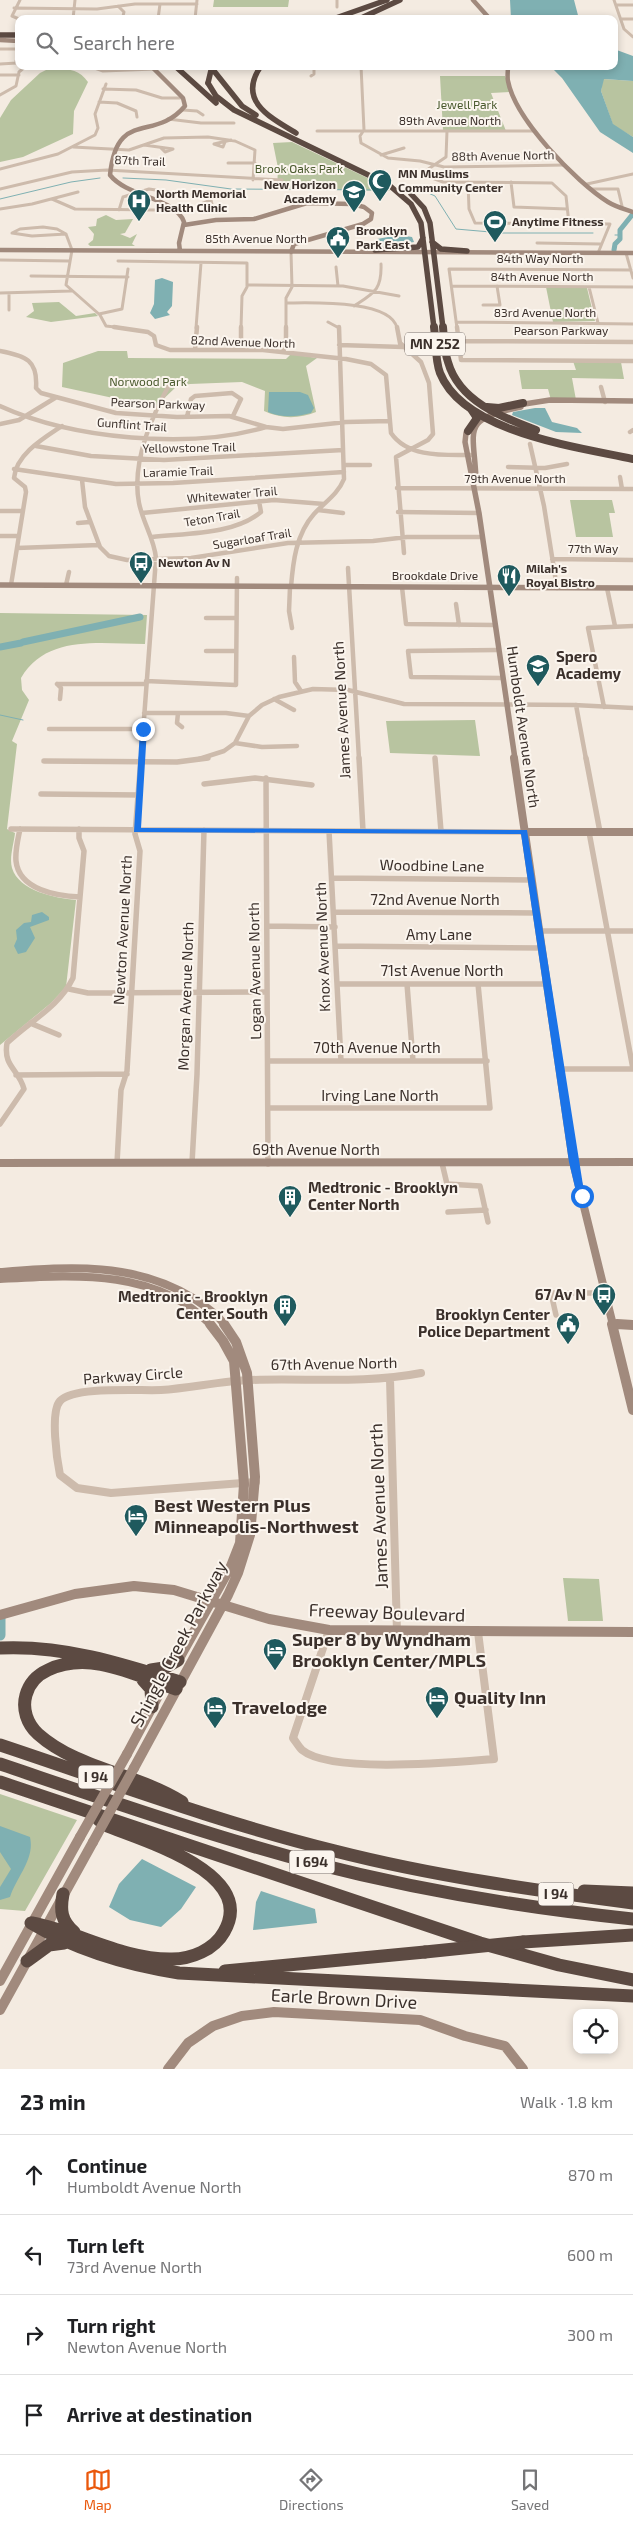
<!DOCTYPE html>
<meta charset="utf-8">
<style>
:root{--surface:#fff;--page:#f2f2f2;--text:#202124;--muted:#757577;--line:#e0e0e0;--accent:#ea580c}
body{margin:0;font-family:"Exo 2",sans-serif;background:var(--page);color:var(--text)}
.controls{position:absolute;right:15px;bottom:15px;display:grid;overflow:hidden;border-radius:10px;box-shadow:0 2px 8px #0003}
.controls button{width:45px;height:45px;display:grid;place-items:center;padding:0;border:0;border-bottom:1px solid var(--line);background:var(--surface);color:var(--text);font:25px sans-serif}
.stop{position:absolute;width:15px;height:15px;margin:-11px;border:4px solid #1a73e8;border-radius:50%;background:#fff}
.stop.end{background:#1a73e8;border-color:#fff;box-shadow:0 1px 5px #0008}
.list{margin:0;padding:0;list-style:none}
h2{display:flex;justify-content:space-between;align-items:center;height:65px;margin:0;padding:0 20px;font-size:21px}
h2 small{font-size:16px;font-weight:400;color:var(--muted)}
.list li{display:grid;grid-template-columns:32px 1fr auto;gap:15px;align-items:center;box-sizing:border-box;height:80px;padding:0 20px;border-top:1px solid var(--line)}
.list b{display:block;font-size:19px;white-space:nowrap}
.list p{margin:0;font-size:16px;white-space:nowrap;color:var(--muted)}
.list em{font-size:16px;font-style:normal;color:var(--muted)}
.icon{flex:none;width:28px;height:28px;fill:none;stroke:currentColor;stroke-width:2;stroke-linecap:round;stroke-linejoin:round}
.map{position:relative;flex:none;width:633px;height:2069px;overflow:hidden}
.search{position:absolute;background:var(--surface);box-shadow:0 2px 8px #0003;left:15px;right:15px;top:15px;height:55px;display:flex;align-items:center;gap:12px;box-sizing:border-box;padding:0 18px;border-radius:10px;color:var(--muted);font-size:19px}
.sheet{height:385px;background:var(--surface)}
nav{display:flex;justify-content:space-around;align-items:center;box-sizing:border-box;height:70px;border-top:1px solid var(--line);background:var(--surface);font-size:14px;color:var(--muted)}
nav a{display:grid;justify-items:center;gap:2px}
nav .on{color:var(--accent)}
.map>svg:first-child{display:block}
.green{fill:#b8c4a0}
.water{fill:#7fb0b2}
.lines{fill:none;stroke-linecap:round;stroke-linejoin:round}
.stream{stroke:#7fb0b2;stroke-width:1}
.river-far2{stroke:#7fb0b2;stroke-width:5}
.river-far1{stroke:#7fb0b2;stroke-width:7}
.river{stroke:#7fb0b2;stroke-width:11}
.street-far3{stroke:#cdbbac;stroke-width:3}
.street-far2{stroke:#cdbbac;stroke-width:4.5}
.street-far1{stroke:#cdbbac;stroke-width:5.5}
.street{stroke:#cdbbac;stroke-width:8}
.secondary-far3{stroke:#a18a7d;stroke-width:4.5}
.secondary-far2{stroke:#a18a7d;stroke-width:5.5}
.secondary-far1{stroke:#a18a7d;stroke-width:8}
.secondary{stroke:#a18a7d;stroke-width:10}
.highway-far2{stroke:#5c4a42;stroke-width:5.5}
.highway-far1{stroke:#5c4a42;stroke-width:8}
.highway{stroke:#5c4a42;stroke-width:13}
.secondary-bridge{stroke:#a18a7d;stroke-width:10}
.highway-bridge-far1{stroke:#5c4a42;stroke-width:5.5}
.highway-bridge{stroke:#5c4a42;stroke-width:13}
.route{fill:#1a73e8}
.labels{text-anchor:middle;stroke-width:4;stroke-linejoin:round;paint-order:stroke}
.far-park-label{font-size:12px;fill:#4a5a2e;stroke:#fbf5ee}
.far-street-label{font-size:12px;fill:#3b302b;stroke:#fbf5ee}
.far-poi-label{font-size:12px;font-weight:bold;fill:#3b302b;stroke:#fbf5ee;text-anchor:start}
.shield{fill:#fbf5ee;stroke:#756b66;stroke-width:1}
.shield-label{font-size:14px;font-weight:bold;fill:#3b302b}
.poi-label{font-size:15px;font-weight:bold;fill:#3b302b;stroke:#fbf5ee;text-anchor:end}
.street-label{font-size:15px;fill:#3b302b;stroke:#fbf5ee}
.near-poi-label{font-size:18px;font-weight:bold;fill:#3b302b;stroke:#fbf5ee;text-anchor:start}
.near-street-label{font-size:18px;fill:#3b302b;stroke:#fbf5ee}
</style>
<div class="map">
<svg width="633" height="2069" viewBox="0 0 633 2069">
<rect width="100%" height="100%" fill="#f4ebe1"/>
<path class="green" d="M214 0H289L288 7H213Z
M48 69C64 69 78 67 88 82L74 111 73 134 23 157 0 162V118L11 100 40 73Z
M440 76H505L511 92 491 93 506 131 443 130Z
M603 79 633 81V137L613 125 601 91Z
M292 142 378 183 390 191 277 189 278 168 273 143Z
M106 215 116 220 133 219 125 233 120 234 130 238 137 234 132 244 135 246H90L88 244 93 240 94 234 88 227 96 226 97 219Z
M546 287 587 288 595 321 553 322Z
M59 302 76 316 95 313 98 316 51 322 26 317 34 311 32 303Z
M98 351H127L128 358 286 359 291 354 317 358 306 366 316 412C299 419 281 419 264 411L265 391 242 382 190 384 176 387 155 407 62 387 63 363Z
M573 361 621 362 624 379 572 378 576 400H551L548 389H522L519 370H576Z
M570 500H612L615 513H609L613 537H576Z
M0 613 147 615 145 644C100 644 47 634 21 678L22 690 29 700 12 741 17 744 7 829 15 833C14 843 9 858 12 868 19 891 55 898 76 900L66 987 51 1003 0 1045Z
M475 720 480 756 390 753 386 721Z
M563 1578 599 1579 603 1621H568Z
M0 1794 77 1820 25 1911 0 1909Z"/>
<path class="water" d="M510 0H574L579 19H511Z
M614 49 633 56V81L604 79 601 91 613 124 633 137V153L600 132 562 78 550 66H614Z
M399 235 412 237 414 242 391 246 369 244 377 239Z
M162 278 173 282 172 306 167 312 170 315 155 319 150 313 154 304 155 280Z
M269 392H300L308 395 314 408 311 413C296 417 282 418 268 412Z
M535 408H545L552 422 577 428 582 433 556 432 512 415 513 412Z
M42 912 49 917V920L30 927 35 938 26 952 18 954 14 946 17 939 16 930 24 923 31 922 32 915Z
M0 1826 30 1837C35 1859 17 1876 10 1897L0 1900V1887L11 1869 0 1852Z
M142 1859 196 1887 181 1909 161 1927 130 1920 109 1907 119 1884Z
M261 1891 315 1909 317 1923 253 1930 256 1902Z"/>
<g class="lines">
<path class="stream" d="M123 178 166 180 231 189 385 190
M417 188 435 196 456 229 502 233H593
M0 199 71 182 100 178
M615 235H620
M0 715 23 720"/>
<path class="river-far2" d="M614 250 615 244 620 239V230L632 215"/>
<path class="river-far1" d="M23 642 140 617
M0 647 21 643"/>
<path class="river" d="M0 1616V1635"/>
<path class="street-far3" d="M337 0V7
M614 0 624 29 633 37
M616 5H633
M14 8 97 9 135 4H197
M19 19 12 16 20 0
M73 19 75 0
M117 19 123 16 124 12 118 6
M158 19 160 4
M195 19 197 0
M621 19H633
M0 49H19
M19 54 16 61 19 64
M0 64 17 63
M89 66 103 71 155 69
M361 66 364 130 360 136 361 143 388 158 420 161 444 167 565 165
M0 75H19
M311 76 314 74V66
M103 89 136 90 162 98H183
M0 95 16 86 19 72 26 66
M99 102 117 103 136 111 137 117
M183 110 197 111 203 115
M168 119 201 123H234
M317 131H535
M447 131 446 157 421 174 443 182 552 183 566 196 569 224
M225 142 223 147 214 144 231 140
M144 145 173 149 165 152 161 148
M73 147 129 150 164 138 208 137 235 141 255 150 253 180
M381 155 404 148
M228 163H255
M0 169 58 154 95 135 98 128 95 114 106 84
M468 182 469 209 475 223 610 224 598 253
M511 182 514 207 567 209
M587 184 633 174
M0 189 72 172 107 170 282 180
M592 189H618L622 206 619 207
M52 199 75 209 156 210 169 208
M211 200 212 204 204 206 201 204Z
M0 209 32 204 78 192
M119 210 123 197 149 189 211 198V200
M43 227 57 229 66 234 32 236 12 233 20 229Z
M66 234 72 250 66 285 100 315 106 326 123 328
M537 243 601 244
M626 253 633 278
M0 260 69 261
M118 261 247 263V287L242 296 241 328
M336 267 338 286
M31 276 128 277
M247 285 343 286 399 296
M452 286 633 287
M589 287 598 323
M0 293 71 291
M9 293V310
M286 303C309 303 391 299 397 328
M483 305H500L497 286
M354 306C374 293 382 290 381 264
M99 314 122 309 128 269
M328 322 339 328
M456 322 633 324
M196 328 201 263
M286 328V298L292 287 291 252
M457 328 449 269 631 270"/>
<path class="street-far2" d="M114 327 148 332 154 336 156 345 170 350H263L346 359 371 364 386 375 391 433C408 458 445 455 472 455
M397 327 400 343 421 362 429 383 433 434 428 440 396 457 404 553
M457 327 461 360 633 361
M459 341 633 342
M339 345 403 347
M195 350 197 327
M241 350V327
M0 351C26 356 38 360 36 388L41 393 116 413 177 417 229 416 266 427 283 429 346 422 390 421
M283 352 286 344V327
M601 387 605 402
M0 406C72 439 190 450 266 427
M187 417 191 399 195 396 232 393 241 399 233 416
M0 424 19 420 55 398
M630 432 633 430
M530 444 544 506 557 588
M36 446 91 456 164 460 343 450
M344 465H370
M508 467 545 468 567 464
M14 469 116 484 173 483 344 472
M620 477 622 489
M82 480 85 507 100 547 109 556 127 560 191 558 288 543 373 541 407 537H481
M397 488 633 489
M318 510 343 513
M0 511H23
M398 512 479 513
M142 513 274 500 324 504
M78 523 90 522
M0 536H19
M152 537C187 533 233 535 261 512L259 501
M17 548 99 545
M552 559 633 560
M348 568 359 759
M11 585 26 492 25 487 14 478C16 454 44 438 62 426
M66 585 69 572
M290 587 289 611 292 628
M291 587C293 562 296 534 314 514 325 502 338 494 344 479L339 327
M402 587 406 624 494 625
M607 588 615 626
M456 604 459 625
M206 618H236
M498 650 408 651 411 677 502 678
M206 651H236
M294 657 295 682 301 691
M146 681 236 685 237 578
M57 684H146
M57 684 61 688 60 699
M274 699 294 710
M576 705 586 759
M604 707 588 628 633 626
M144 713H226L249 716
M178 713 177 723 182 727
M49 729H143
M235 743 262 747 297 746
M141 759 156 558C154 538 143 523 139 503 131 462 152 415 172 380
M199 759 224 751 235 743 249 716 262 705 279 697 313 689 348 690 404 704 574 705 633 708"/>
<path class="street-far1" d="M359 758 363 831
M435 758 441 831
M586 758 600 832
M44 761 177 762 208 758
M266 778 268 1164
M204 784 255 778 312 785
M41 794 139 795
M11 829 524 832
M20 829C18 839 15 850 16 861 19 890 57 896 80 897
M329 831 341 1061
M589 832 633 1069
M333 878 531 880
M334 912 536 913
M267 926 335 927
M539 931H633
M335 946 542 948
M337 984H547
M407 984 413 1061
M69 989 88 993 267 992
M30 1023 59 1035
M268 1061H487
M560 1069H633
M16 1075 127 1074
M269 1108H490L478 984
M0 1124 24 1089C19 1069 3 1067 7 1043 30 1021 59 1007 73 978L84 851 79 838V829
M117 1163 121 1090 127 1071 140 851 135 834 141 758
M192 1163 197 1074 204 830
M442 1163 447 1184 480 1186 488 1222
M448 1212 486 1210
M556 1315 551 1293H605"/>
<path class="street" d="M390 1379 397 1632
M256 1482 111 1493 77 1488 60 1475C57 1460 50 1412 60 1401 74 1386 139 1391 161 1390 191 1388 221 1381 251 1380 308 1378 365 1384 421 1373
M329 1630 293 1738C296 1742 299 1747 302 1750 331 1774 455 1762 494 1759L478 1632"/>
<path class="secondary-far3" d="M473 0 490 19
M0 40 19 41
M151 66 183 98 185 106C154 143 117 108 110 175 127 197 176 198 184 222L179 243 180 251
M508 66C508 71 507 77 508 81 515 119 576 182 608 202 616 207 624 209 633 212
M184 225 216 220 254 219 307 203 352 204 364 207 372 213 371 219 363 224 294 244 291 252
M0 250 633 253"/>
<path class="secondary-far2" d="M518 405 550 400 633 401
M472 426 466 433 465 442 479 513 515 759
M476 479C474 429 460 419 521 407
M0 585 633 588"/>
<path class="secondary-far1" d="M514 758 573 1162 613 1325
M524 832H633
M0 1163 633 1162
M0 1272C67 1267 133 1261 193 1298 204 1305 217 1314 225 1325
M0 1279C73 1275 156 1268 211 1325
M613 1324 633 1325"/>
<path class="secondary" d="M612 1324 633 1410
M617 1324 633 1325
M0 1615 75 1594 134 1586 174 1590 269 1619 329 1630 633 1632
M177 1662 231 1566 240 1543 244 1484 234 1361 223 1341 210 1324
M127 1754 165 1683
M134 1768 228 1595 238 1573 250 1535 255 1477 247 1373 236 1342 224 1324
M0 1981 80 1837
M0 2010 93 1842
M168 2069 188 2043 213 2026 242 2016 274 2012 420 2020 465 2036 505 2046 523 2069"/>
<path class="highway-far2" d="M333 19 387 0
M359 19 400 0
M0 35H19
M175 66 216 103
M210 66 242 106 256 115
M261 66C237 100 269 117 296 133
M208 83 216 96 234 110 389 185 411 204 421 223 434 328
M411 194 424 208 430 223 443 328
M432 242 441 249 467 251
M375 250 418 247 423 238"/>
<path class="highway-far1" d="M434 327C436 341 435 360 440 373 464 433 578 447 633 459
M443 327C444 338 444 351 448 362 459 401 501 417 536 430
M487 407 499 408 523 403
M468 431 477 418 471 409"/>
<path class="highway" d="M0 1648C63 1645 120 1663 180 1682
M151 1670 164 1668 178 1660
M143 1680 151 1689 152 1707
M176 1689C135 1675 90 1650 48 1670 37 1675 29 1684 26 1695 22 1709 27 1724 38 1734 77 1769 138 1774 182 1802
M0 1745C111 1782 221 1823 335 1851 433 1876 533 1890 633 1903
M0 1764C104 1799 207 1835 313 1863 418 1890 525 1908 633 1919
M0 1782 480 1943 559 1965 633 1980
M584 1891 633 1893
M63 1894C60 1910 61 1921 74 1932
M31 1923C76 1950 127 1965 179 1973L633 1996
M32 1923C79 1932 123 1960 172 1959 191 1959 214 1950 224 1932 258 1873 144 1841 105 1825L98 1819
M523 1942 633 1935
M27 1961 49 1945 64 1943
M225 1971 425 1952"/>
<path class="secondary-bridge" d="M80 1837 127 1754
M93 1842 134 1768"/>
<path class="highway-bridge-far1" d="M208 83 212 66"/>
<path class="highway-bridge" d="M425 1952 523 1942"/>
</g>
<path class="route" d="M143 727 147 729 141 828 527 830 585 1198 577 1196 569 1162 521 834 134 832 140 729Z"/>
<defs>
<g id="mosque-pin" transform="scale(1.25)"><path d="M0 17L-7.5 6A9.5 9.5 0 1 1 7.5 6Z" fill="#1f5a5e" stroke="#fbf5ee"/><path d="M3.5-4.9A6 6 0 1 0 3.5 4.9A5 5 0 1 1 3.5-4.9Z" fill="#fff"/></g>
<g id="school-pin" transform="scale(1.25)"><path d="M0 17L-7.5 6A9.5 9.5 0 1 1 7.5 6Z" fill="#1f5a5e" stroke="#fbf5ee"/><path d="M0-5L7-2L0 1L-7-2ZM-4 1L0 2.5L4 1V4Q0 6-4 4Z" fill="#fff"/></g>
<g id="hospital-pin" transform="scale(1.25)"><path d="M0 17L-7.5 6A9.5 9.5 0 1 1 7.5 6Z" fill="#1f5a5e" stroke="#fbf5ee"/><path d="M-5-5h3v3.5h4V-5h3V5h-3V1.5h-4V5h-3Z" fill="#fff"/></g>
<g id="stadium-pin" transform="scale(1.25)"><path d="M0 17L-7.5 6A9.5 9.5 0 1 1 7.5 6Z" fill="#1f5a5e" stroke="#fbf5ee"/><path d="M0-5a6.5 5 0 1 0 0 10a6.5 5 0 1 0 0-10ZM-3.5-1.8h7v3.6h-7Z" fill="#fff"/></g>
<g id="civic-pin" transform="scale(1.25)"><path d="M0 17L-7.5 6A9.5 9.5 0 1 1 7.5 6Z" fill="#1f5a5e" stroke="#fbf5ee"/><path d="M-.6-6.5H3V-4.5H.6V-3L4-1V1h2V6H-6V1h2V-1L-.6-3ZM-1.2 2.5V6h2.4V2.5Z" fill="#fff"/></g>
<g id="bus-pin" transform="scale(1.25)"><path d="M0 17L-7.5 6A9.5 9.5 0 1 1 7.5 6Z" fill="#1f5a5e" stroke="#fbf5ee"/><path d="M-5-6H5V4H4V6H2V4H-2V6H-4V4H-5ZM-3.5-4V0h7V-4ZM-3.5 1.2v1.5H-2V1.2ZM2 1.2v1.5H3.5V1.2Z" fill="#fff"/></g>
<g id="restaurant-pin" transform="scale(1.25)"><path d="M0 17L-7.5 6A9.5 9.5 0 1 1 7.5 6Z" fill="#1f5a5e" stroke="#fbf5ee"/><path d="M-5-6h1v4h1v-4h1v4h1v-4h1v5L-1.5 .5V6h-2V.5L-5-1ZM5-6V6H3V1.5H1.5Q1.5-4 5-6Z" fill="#fff"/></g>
<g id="building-pin" transform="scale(1.25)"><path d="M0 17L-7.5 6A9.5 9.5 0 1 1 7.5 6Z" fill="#1f5a5e" stroke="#fbf5ee"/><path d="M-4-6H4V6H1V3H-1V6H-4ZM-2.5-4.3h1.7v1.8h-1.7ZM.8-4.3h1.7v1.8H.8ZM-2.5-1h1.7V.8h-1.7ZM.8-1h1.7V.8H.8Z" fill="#fff"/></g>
<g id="hotel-pin" transform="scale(1.25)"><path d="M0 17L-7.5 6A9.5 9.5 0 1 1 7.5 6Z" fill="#1f5a5e" stroke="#fbf5ee"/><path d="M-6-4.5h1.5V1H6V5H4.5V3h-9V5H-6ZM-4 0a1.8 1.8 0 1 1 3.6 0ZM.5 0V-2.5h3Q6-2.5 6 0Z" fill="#fff"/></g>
</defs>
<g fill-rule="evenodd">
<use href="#mosque-pin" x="380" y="181"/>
<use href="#school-pin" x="354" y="192"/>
<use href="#hospital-pin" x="139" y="201"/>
<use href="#stadium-pin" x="495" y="222"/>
<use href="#civic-pin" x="338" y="238"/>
<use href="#bus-pin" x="141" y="563"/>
<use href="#restaurant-pin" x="509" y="576"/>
<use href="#school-pin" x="538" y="666"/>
<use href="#building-pin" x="290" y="1197"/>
<use href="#bus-pin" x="604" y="1295"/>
<use href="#building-pin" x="285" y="1306"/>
<use href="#civic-pin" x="568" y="1324"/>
<use href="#hotel-pin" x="136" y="1516"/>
<use href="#hotel-pin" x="275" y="1650"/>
<use href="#hotel-pin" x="437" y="1698"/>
<use href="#hotel-pin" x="215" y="1708"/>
</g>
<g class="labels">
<g class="far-park-label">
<text x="467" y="109">Jewell Park</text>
<text x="299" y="173">Brook Oaks Park</text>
<text x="148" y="386">Norwood Park</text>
</g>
<g class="far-street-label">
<text x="450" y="125">89th Avenue North</text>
<text transform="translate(503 156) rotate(-1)" y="4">88th Avenue North</text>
<text transform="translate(140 161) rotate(2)" y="4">87th Trail</text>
<text x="256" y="243">85th Avenue North</text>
<text x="540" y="263">84th Way North</text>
<text x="542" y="281">84th Avenue North</text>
<text x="545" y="317">83rd Avenue North</text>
<text x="561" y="335">Pearson Parkway</text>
<text transform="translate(243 342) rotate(2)" y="4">82nd Avenue North</text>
<text transform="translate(158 404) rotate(2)" y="4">Pearson Parkway</text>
<text transform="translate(132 425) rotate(4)" y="4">Gunflint Trail</text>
<text transform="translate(189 448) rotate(-1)" y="4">Yellowstone Trail</text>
<text transform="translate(178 472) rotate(-2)" y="4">Laramie Trail</text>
<text x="515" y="483">79th Avenue North</text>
<text transform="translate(232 495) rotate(-5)" y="4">Whitewater Trail</text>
<text transform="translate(212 518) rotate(-10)" y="4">Teton Trail</text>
<text transform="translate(252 539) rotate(-9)" y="4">Sugarloaf Trail</text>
<text x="593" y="553">77th Way</text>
<text x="435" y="580">Brookdale Drive</text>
</g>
<g class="far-poi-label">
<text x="398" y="178">MN Muslims<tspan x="398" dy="14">Community Center</tspan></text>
<text x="336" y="189" text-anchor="end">New Horizon<tspan x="336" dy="14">Academy</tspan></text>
<text x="156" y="198">North Memorial<tspan x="156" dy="14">Health Clinic</tspan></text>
<text x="512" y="226">Anytime Fitness</text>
<text x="356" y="235">Brooklyn<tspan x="356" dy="14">Park East</tspan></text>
<text x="158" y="567">Newton Av N</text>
<text x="526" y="573">Milah's<tspan x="526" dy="14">Royal Bistro</tspan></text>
</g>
<g class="shield">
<rect x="405" y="332.5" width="60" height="23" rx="4"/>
<rect x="78.5" y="1765.5" width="35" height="23" rx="4"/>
<rect x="289.5" y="1850.5" width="45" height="23" rx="4"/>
<rect x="538.5" y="1882.5" width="35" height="23" rx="4"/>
</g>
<g class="shield-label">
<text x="435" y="349">MN 252</text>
<text x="96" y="1782">I 94</text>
<text x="312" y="1867">I 694</text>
<text x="556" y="1899">I 94</text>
</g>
<g class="poi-label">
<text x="556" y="662" text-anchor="start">Spero<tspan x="556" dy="17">Academy</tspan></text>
<text x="308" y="1193" text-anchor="start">Medtronic - Brooklyn<tspan x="308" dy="17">Center North</tspan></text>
<text x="586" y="1300">67 Av N</text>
<text x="268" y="1302">Medtronic - Brooklyn<tspan x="268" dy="17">Center South</tspan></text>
<text x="550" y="1320">Brooklyn Center<tspan x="550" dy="17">Police Department</tspan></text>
</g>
<g class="street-label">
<text transform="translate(342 710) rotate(-93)" y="5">James Avenue North</text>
<text transform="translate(523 727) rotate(82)" y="5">Humboldt Avenue North</text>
<text transform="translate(432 866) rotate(1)" y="5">Woodbine Lane</text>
<text x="435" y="905">72nd Avenue North</text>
<text transform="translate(123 930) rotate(-87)" y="5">Newton Avenue North</text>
<text x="439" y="940">Amy Lane</text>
<text transform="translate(323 947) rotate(-92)" y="5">Knox Avenue North</text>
<text transform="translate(255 971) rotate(-91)" y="5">Logan Avenue North</text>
<text x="442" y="976">71st Avenue North</text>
<text transform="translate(186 996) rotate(-88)" y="5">Morgan Avenue North</text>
<text x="377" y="1053">70th Avenue North</text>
<text x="380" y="1101">Irving Lane North</text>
<text x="316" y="1155">69th Avenue North</text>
<text transform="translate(334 1364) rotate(-1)" y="5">67th Avenue North</text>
<text transform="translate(133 1376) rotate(-4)" y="5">Parkway Circle</text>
</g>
<g class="near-poi-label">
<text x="154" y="1512">Best Western Plus<tspan x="154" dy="21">Minneapolis-Northwest</tspan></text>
<text x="292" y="1646">Super 8 by Wyndham<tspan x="292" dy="21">Brooklyn Center/MPLS</tspan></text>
<text x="454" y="1704">Quality Inn</text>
<text x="232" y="1714">Travelodge</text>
</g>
<g class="near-street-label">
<text transform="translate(379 1506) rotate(-92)" y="6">James Avenue North</text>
<text transform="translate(387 1613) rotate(2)" y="6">Freeway Boulevard</text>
<text transform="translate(179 1644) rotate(-62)" y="6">Shingle Creek Parkway</text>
<text transform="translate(344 1999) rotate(3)" y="6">Earle Brown Drive</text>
</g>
</g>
</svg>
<div class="controls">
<button><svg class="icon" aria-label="locate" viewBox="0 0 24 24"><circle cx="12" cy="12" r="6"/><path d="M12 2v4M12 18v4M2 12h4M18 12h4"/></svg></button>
</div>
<div class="stop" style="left:582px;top:1196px"></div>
<div class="stop end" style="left:143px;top:729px"></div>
<div class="search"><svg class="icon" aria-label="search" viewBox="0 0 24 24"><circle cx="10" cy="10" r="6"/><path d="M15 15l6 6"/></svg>Search here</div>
</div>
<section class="sheet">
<h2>23 min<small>Walk · 1.8 km</small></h2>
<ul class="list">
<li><svg class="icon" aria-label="ahead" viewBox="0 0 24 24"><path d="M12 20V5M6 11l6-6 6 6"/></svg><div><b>Continue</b><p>Humboldt Avenue North</p></div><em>870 m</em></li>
<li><svg class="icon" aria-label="left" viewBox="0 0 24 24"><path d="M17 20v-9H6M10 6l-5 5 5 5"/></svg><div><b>Turn left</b><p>73rd Avenue North</p></div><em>600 m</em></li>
<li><svg class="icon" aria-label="right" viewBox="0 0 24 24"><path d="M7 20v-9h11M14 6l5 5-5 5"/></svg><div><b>Turn right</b><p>Newton Avenue North</p></div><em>300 m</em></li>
<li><svg class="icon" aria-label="arrive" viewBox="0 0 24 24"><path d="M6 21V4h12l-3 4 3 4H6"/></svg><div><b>Arrive at destination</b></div></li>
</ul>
</section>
<nav>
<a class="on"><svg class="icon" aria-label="map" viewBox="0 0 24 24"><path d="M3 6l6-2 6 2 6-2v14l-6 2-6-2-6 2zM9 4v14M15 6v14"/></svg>Map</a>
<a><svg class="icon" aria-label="directions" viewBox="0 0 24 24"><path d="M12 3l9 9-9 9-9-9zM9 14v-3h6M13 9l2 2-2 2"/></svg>Directions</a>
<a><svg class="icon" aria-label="saved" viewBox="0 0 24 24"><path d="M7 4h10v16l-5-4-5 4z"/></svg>Saved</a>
</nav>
